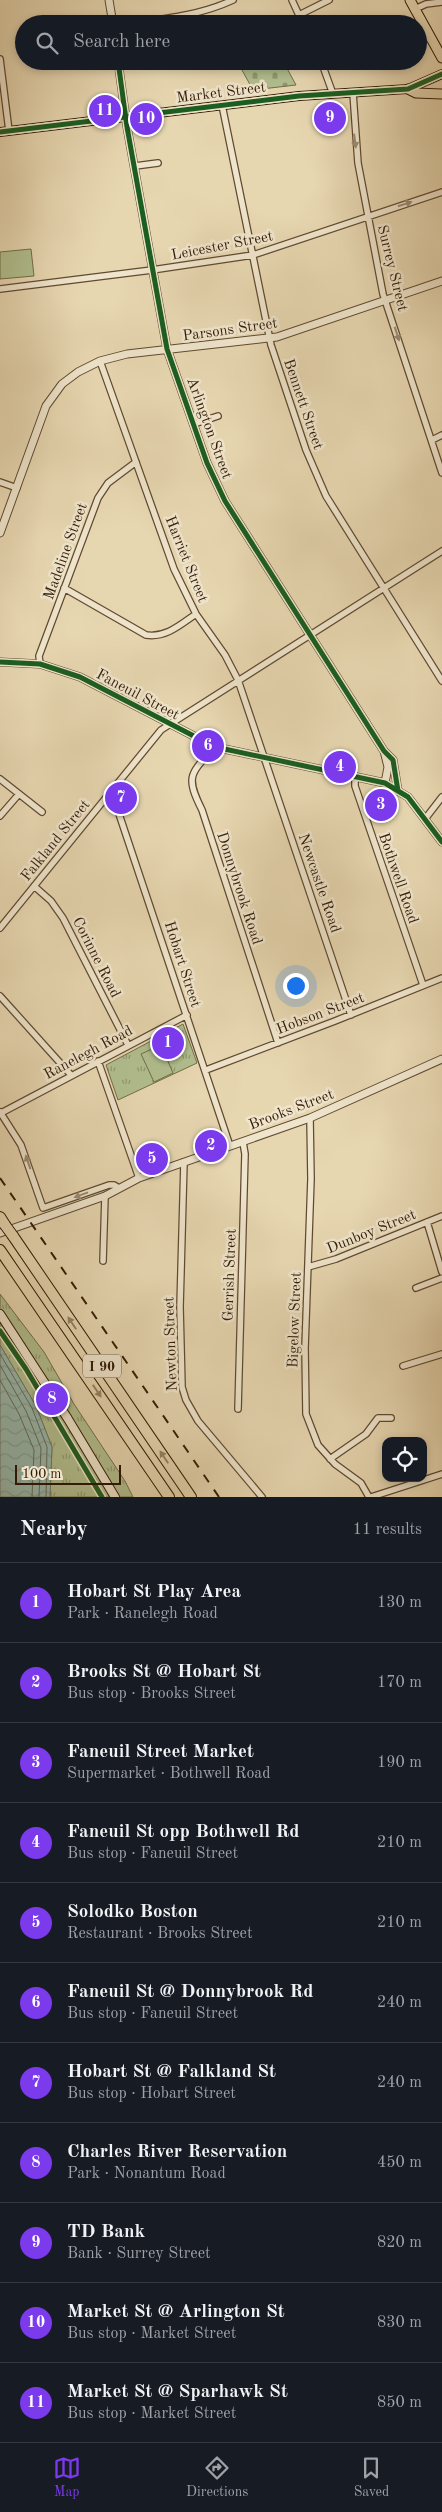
<!DOCTYPE html>
<meta charset="utf-8">
<style>
:root{--surface:#171b24;--page:#242831;--text:#f1f3f6;--muted:#9ea1a6;--line:#363941;--accent:#7c3aed}
body{margin:0;font-family:"Old Standard TT",serif;background:var(--page);color:var(--text)}
.controls{position:absolute;right:15px;bottom:15px;display:grid;overflow:hidden;border-radius:10px;box-shadow:0 2px 8px #0003}
.controls button{width:45px;height:45px;display:grid;place-items:center;padding:0;border:0;border-bottom:1px solid var(--line);background:var(--surface);color:var(--text);font:25px sans-serif}
.scale{position:absolute;left:15px;bottom:12px;width:106px;box-sizing:border-box;padding-left:5px;border:2px solid #331b06;border-top:0;font-size:14px;line-height:18px;white-space:nowrap;color:#331b06;-webkit-text-stroke:4px #efe5cc;paint-order:stroke}
.you{position:absolute;left:295px;top:985px;width:18px;height:18px;margin:-12px;border:4px solid #fff;border-radius:50%;background:#1a73e8;box-shadow:0 0 0 8px #1a73e833}
.badge{display:grid;place-items:center;width:32px;height:32px;border-radius:50%;background:var(--accent);color:#fff;font-size:16px;font-weight:700}
.pin{position:absolute;translate:-50% -50%;border:2px solid #fff;box-shadow:0 1px 5px #0006}
.list{margin:0;padding:0;list-style:none}
h2{display:flex;justify-content:space-between;align-items:center;height:65px;margin:0;padding:0 20px;font-size:21px}
h2 small{font-size:16px;font-weight:400;color:var(--muted)}
.list li{display:grid;grid-template-columns:32px 1fr auto;gap:15px;align-items:center;box-sizing:border-box;height:80px;padding:0 20px;border-top:1px solid var(--line)}
.list b{display:block;font-size:19px;white-space:nowrap}
.list p{margin:0;font-size:16px;white-space:nowrap;color:var(--muted)}
.list em{font-size:16px;font-style:normal;color:var(--muted)}
.icon{flex:none;width:28px;height:28px;fill:none;stroke:currentColor;stroke-width:2;stroke-linecap:round;stroke-linejoin:round}
.map{position:relative;flex:none;width:442px;height:1497px;overflow:hidden}
.search{position:absolute;background:var(--surface);box-shadow:0 2px 8px #0003;left:15px;right:15px;top:15px;height:55px;display:flex;align-items:center;gap:12px;box-sizing:border-box;padding:0 18px;border-radius:28px;color:var(--muted);font-size:19px}
.sheet{height:945px;background:var(--surface)}
nav{display:flex;justify-content:space-around;align-items:center;box-sizing:border-box;height:70px;border-top:1px solid var(--line);background:var(--surface);font-size:14px;color:var(--muted)}
nav a{display:grid;justify-items:center;gap:2px}
nav .on{color:var(--accent)}
.map>svg:first-child{display:block}
.cemetery{fill:url(#cemetery-stones);stroke:#726d4a}
.park{fill:url(#park-tufts);stroke:#726d4a}
.pitch{fill:#b1bf8f;stroke:#726d4a}
.water{fill:url(#water-waves);stroke:#6f7a6b}
.lines{fill:none;stroke-linecap:round;stroke-linejoin:round}
.shore{stroke:#656a5a;stroke-width:1}
.minor-casing{stroke:#604a31;stroke-width:8}
.tertiary-casing{stroke:#604a31;stroke-width:9}
.secondary-casing{stroke:#331b06;stroke-width:10}
.primary-casing{stroke:#331b06;stroke-width:11}
.motorway-casing{stroke:#331b06;stroke-width:12}
.minor{stroke:#efe5cc;stroke-width:5.5}
.tertiary{stroke:#efe5cc;stroke-width:7}
.secondary{stroke:#efe5cc;stroke-width:8}
.primary{stroke:#e7d7b1;stroke-width:9}
.motorway{stroke:#e7d7b1;stroke-width:10}
.rail{stroke:#331b06;stroke-width:2;stroke-dasharray:9 9;stroke-linecap:butt}
.motorway-bridge-casing{stroke:#331b06;stroke-width:12;stroke-linecap:butt}
.motorway-bridge{stroke:#e7d7b1;stroke-width:10}
.cycleway-casing{stroke:#efe5cc;stroke-width:8}
.cycleway{stroke:#1b5e20;stroke-width:5}
.oneway{fill:#9a8a73}
.oneway2{fill:#968264}
.labels{text-anchor:middle;stroke-width:5;stroke-linejoin:round;paint-order:stroke}
.shield{fill:#efe5cc;stroke:#6b5841;stroke-width:1}
.shield-label{font-size:14px;font-weight:bold;fill:#331b06}
.street-label{font-size:15px;fill:#331b06;stroke:#efe5cc}
</style>
<div class="map">
<svg width="442" height="1497" viewBox="0 0 442 1497">
<defs>
<pattern id="cemetery-stones" width="16" height="16" patternUnits="userSpaceOnUse" patternTransform="scale(1.25)"><rect width="16" height="16" fill="#b1bf8f"/><path d="M2 7V4a2 2 0 0 1 4 0v3zM10 15v-3a2 2 0 0 1 4 0v3z" fill="#919a73"/></pattern>
<pattern id="park-tufts" width="24" height="20" patternUnits="userSpaceOnUse" patternTransform="scale(1.25)"><rect width="24" height="20" fill="#b1bf8f"/><path d="M3 7l-1-3M5 7V3M7 7l1-3M15 17l-1-3M17 17v-4M19 17l1-3" fill="none" stroke="#919a73"/></pattern>
<pattern id="water-waves" width="16" height="10" patternUnits="userSpaceOnUse" patternTransform="scale(1.25)"><rect width="16" height="10" fill="#97b9ae"/><path d="M0 5q4-4 8 0t8 0" fill="none" stroke="#839e94"/></pattern>
</defs>
<rect width="100%" height="100%" fill="#e7d7b1"/>
<filter id="stains"><feTurbulence type="fractalNoise" baseFrequency=".004" numOctaves="4"/><feColorMatrix values="0 0 0 0 .2 0 0 0 0 .09 0 0 0 0 .02 0 0 0 .5 -.17"/></filter>
<radialGradient id="worn" r=".72"><stop offset=".6" stop-color="#630" stop-opacity="0"/><stop offset="1" stop-color="#630" stop-opacity=".3"/></radialGradient>
<path class="cemetery" d="M237 61H283L296 85 253 90Z"/>
<path class="park" d="M183 1024 197 1063 118 1100 106 1065Z
M0 1294 44 1352 74 1404 125 1481 133 1497H50L52 1447 36 1406 0 1345Z"/>
<path class="pitch" d="M31 249 34 276 0 279V252Z
M161 1045 173 1073 154 1082 141 1054Z"/>
<path class="water" d="M0 1345 36 1406 52 1447 50 1497H0Z"/>
<g class="lines">
<path class="shore" d="M0 1354 32 1408 47 1447 46 1497
M0 1365 26 1411 41 1448 39 1497
M0 1380 19 1414 34 1450 32 1497"/>
<g class="minor-casing">
<path id="minor" d="M292 0 303 24
M415 9 426 4 442 2
M299 15 329 0
M125 24C162 19 199 16 233 0
M0 59 9 131
M321 61 333 94
M353 93 358 163 383 294 442 473
M222 105 271 345 306 450 326 496 442 681
M135 166 158 163
M0 289 152 270 253 255 442 192
M100 361 174 569 196 614 225 655 238 680 351 1015
M194 424 218 416
M432 440 442 435
M0 482 17 488
M64 588 146 635C166 638 180 625 196 614
M40 664 39 656 98 498 108 483 136 462
M215 747C190 774 185 776 202 810L278 1043
M355 777V786L423 985
M0 779 42 812
M111 790 230 1146
M0 816 19 794
M425 819 442 797
M34 886 51 901 63 918 128 1045
M0 928 161 730 442 551
M0 996 71 1075
M98 1061 139 1178
M206 1070 335 1021 442 978
M0 1112 21 1145 43 1208 109 1185H114L119 1188
M1 1113 187 1015
M310 1118 311 1179 305 1348 306 1414 318 1445 335 1464 361 1483 369 1497
M184 1162 180 1307 182 1387 186 1400 198 1421 262 1497
M427 1222 442 1272
M103 1261 105 1196
M308 1267 336 1259 442 1216
M416 1288 442 1278
M403 1366 442 1354
M238 1409 245 1154 243 1142
M330 1459 366 1434 378 1418H391
M371 1497 442 1474"/>
</g>
<g class="tertiary-casing">
<path id="tertiary" d="M109 0 113 24
M118 61 127 127 167 349 207 463 225 501 384 751 393 760 398 791
M0 533 46 406 62 384 78 372 100 361 127 354 277 337 442 281
M0 662 40 664 80 677 215 747 385 783 408 797 442 842
M384 751 388 767 385 783
M0 1233 105 1196 139 1178 310 1118 442 1059"/>
</g>
<g class="secondary-casing">
<path id="secondary" d="M0 132 299 96 408 89 442 74
M0 1314 68 1419 115 1497"/>
</g>
<g class="primary-casing">
<path id="primary" d="M410 0 442 58
M408 89 416 93 442 94"/>
</g>
<g class="motorway-casing">
<path id="motorway" d="M0 1217 5 1225
M13 1236 191 1497
M0 1250 169 1497"/>
</g>
<use href="#minor" class="minor"/>
<use href="#tertiary" class="tertiary"/>
<use href="#secondary" class="secondary"/>
<use href="#primary" class="primary"/>
<use href="#motorway" class="motorway"/>
<path class="rail" d="M0 1178 219 1497"/>
<g class="motorway-bridge-casing">
<path id="motorway-bridge" d="M5 1225 13 1236"/>
</g>
<use href="#motorway-bridge" class="motorway-bridge"/>
<g class="cycleway-casing">
<path id="cycleway" d="M118 61 127 127 167 349 207 463 225 501 384 751 393 760 398 791
M0 132 299 96 408 89 442 74
M0 662 40 664 80 677 215 747 385 783 408 797 442 842
M0 1331 26 1369 102 1497"/>
</g>
<use href="#cycleway" class="cycleway"/>
</g>
<defs><path id="oneway-solid" d="M-6-.8H1V-3.2L6.5 0L1 3.2V.8H-6Z" transform="scale(1.25)"/></defs>
<g class="oneway">
<use href="#oneway-solid" transform="translate(355 141) rotate(83)"/>
<use href="#oneway-solid" transform="translate(405 204) rotate(-18)"/>
<use href="#oneway-solid" transform="translate(397 334) rotate(72)"/>
<use href="#oneway-solid" transform="translate(28 1162) rotate(-109)"/>
<use href="#oneway-solid" transform="translate(81 1195) rotate(160)"/>
</g>
<g class="oneway2">
<use href="#oneway-solid" transform="translate(72 1323) rotate(-124)"/>
<use href="#oneway-solid" transform="translate(97 1391) rotate(56)"/>
<use href="#oneway-solid" transform="translate(164 1457) rotate(-124)"/>
</g>
<g class="labels">
<rect class="shield" x="83" y="1354.5" width="38" height="23" rx="4"/>
<g class="shield-label">
<text x="102" y="1371">I 90</text>
</g>
<g class="street-label">
<text transform="translate(221 92) rotate(-7)" y="5">Market Street</text>
<text transform="translate(222 245) rotate(-11)" y="5">Leicester Street</text>
<text transform="translate(393 268) rotate(76)" y="5">Surrey Street</text>
<text transform="translate(230 329) rotate(-8)" y="5">Parsons Street</text>
<text transform="translate(304 404) rotate(71)" y="5">Bennett Street</text>
<text transform="translate(210 428) rotate(70)" y="5">Arlington Street</text>
<text transform="translate(65 551) rotate(-70)" y="5">Madeline Street</text>
<text transform="translate(187 559) rotate(68)" y="5">Harriet Street</text>
<text transform="translate(138 694) rotate(28)" y="5">Faneuil Street</text>
<text transform="translate(55 840) rotate(-51)" y="5">Falkland Street</text>
<text transform="translate(399 878) rotate(71)" y="5">Bothwell Road</text>
<text transform="translate(320 883) rotate(71)" y="5">Newcastle Road</text>
<text transform="translate(240 888) rotate(72)" y="5">Donnybrook Road</text>
<text transform="translate(97 957) rotate(63)" y="5">Corinne Road</text>
<text transform="translate(183 964) rotate(72)" y="5">Hobart Street</text>
<text transform="translate(320 1013) rotate(-21)" y="5">Hobson Street</text>
<text transform="translate(88 1052) rotate(-28)" y="5">Ranelegh Road</text>
<text transform="translate(291 1109) rotate(-21)" y="5">Brooks Street</text>
<text transform="translate(371 1231) rotate(-22)" y="5">Dunboy Street</text>
<text transform="translate(229 1275) rotate(-88)" y="5">Gerrish Street</text>
<text transform="translate(294 1320) rotate(-88)" y="5">Bigelow Street</text>
<text transform="translate(170 1344) rotate(-92)" y="5">Newton Street</text>
</g>
</g>
<rect width="100%" height="100%" filter="url(#stains)"/>
<rect width="100%" height="100%" fill="url(#worn)"/>
</svg>
<div class="controls">
<button><svg class="icon" aria-label="locate" viewBox="0 0 24 24"><circle cx="12" cy="12" r="6"/><path d="M12 2v4M12 18v4M2 12h4M18 12h4"/></svg></button>
</div>
<div class="scale">100 m</div>
<div class="you"></div>
<div class="pin badge" style="left:168px;top:1043px">1</div>
<div class="pin badge" style="left:211px;top:1146px">2</div>
<div class="pin badge" style="left:381px;top:805px">3</div>
<div class="pin badge" style="left:340px;top:767px">4</div>
<div class="pin badge" style="left:152px;top:1159px">5</div>
<div class="pin badge" style="left:208px;top:746px">6</div>
<div class="pin badge" style="left:121px;top:798px">7</div>
<div class="pin badge" style="left:52px;top:1399px">8</div>
<div class="pin badge" style="left:330px;top:118px">9</div>
<div class="pin badge" style="left:146px;top:119px">10</div>
<div class="pin badge" style="left:105px;top:111px">11</div>
<div class="search"><svg class="icon" aria-label="search" viewBox="0 0 24 24"><circle cx="10" cy="10" r="6"/><path d="M15 15l6 6"/></svg>Search here</div>
</div>
<section class="sheet">
<h2>Nearby<small>11 results</small></h2>
<ul class="list">
<li><span class="badge">1</span><div><b>Hobart St Play Area</b><p>Park · Ranelegh Road</p></div><em>130 m</em></li>
<li><span class="badge">2</span><div><b>Brooks St @ Hobart St</b><p>Bus stop · Brooks Street</p></div><em>170 m</em></li>
<li><span class="badge">3</span><div><b>Faneuil Street Market</b><p>Supermarket · Bothwell Road</p></div><em>190 m</em></li>
<li><span class="badge">4</span><div><b>Faneuil St opp Bothwell Rd</b><p>Bus stop · Faneuil Street</p></div><em>210 m</em></li>
<li><span class="badge">5</span><div><b>Solodko Boston</b><p>Restaurant · Brooks Street</p></div><em>210 m</em></li>
<li><span class="badge">6</span><div><b>Faneuil St @ Donnybrook Rd</b><p>Bus stop · Faneuil Street</p></div><em>240 m</em></li>
<li><span class="badge">7</span><div><b>Hobart St @ Falkland St</b><p>Bus stop · Hobart Street</p></div><em>240 m</em></li>
<li><span class="badge">8</span><div><b>Charles River Reservation</b><p>Park · Nonantum Road</p></div><em>450 m</em></li>
<li><span class="badge">9</span><div><b>TD Bank</b><p>Bank · Surrey Street</p></div><em>820 m</em></li>
<li><span class="badge">10</span><div><b>Market St @ Arlington St</b><p>Bus stop · Market Street</p></div><em>830 m</em></li>
<li><span class="badge">11</span><div><b>Market St @ Sparhawk St</b><p>Bus stop · Market Street</p></div><em>850 m</em></li>
</ul>
</section>
<nav>
<a class="on"><svg class="icon" aria-label="map" viewBox="0 0 24 24"><path d="M3 6l6-2 6 2 6-2v14l-6 2-6-2-6 2zM9 4v14M15 6v14"/></svg>Map</a>
<a><svg class="icon" aria-label="directions" viewBox="0 0 24 24"><path d="M12 3l9 9-9 9-9-9zM9 14v-3h6M13 9l2 2-2 2"/></svg>Directions</a>
<a><svg class="icon" aria-label="saved" viewBox="0 0 24 24"><path d="M7 4h10v16l-5-4-5 4z"/></svg>Saved</a>
</nav>
